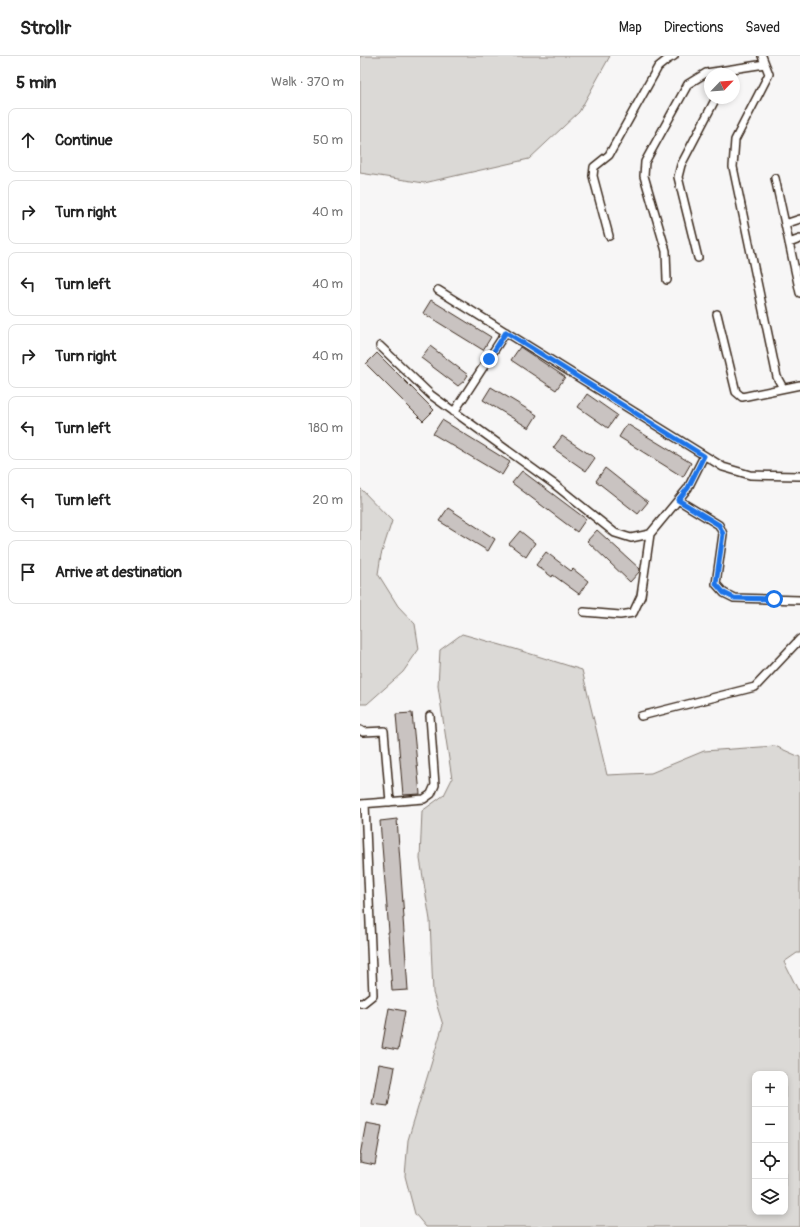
<!DOCTYPE html>
<meta charset="utf-8">
<style>
:root{--surface:#fff;--page:#f2f2f2;--text:#222;--muted:#767676;--line:#e0e0e0}
body{margin:0;font-family:Pangolin,sans-serif;background:var(--page);color:var(--text)}
.controls{position:absolute;right:12px;bottom:12px;display:grid;overflow:hidden;border-radius:8px;box-shadow:0 2px 6px #0003}
.controls button{width:36px;height:36px;display:grid;place-items:center;padding:0;border:0;border-bottom:1px solid var(--line);background:var(--surface);color:var(--text);font:20px sans-serif}
.compass{position:absolute;left:344px;top:12px;width:36px;height:36px;border-radius:50%;background:var(--surface);box-shadow:0 2px 6px #0003;rotate:65deg}
.stop{position:absolute;width:12px;height:12px;margin:-9px;border:3px solid #1a73e8;border-radius:50%;background:#fff}
.stop.end{background:#1a73e8;border-color:#fff;box-shadow:0 1px 4px #0008}
.list{margin:0;padding:0;list-style:none}
h2{display:flex;justify-content:space-between;align-items:center;height:52px;margin:0;padding:0 16px;font-size:17px}
h2 small{font-size:13px;font-weight:400;color:var(--muted)}
.list li{display:grid;grid-template-columns:26px 1fr auto;gap:12px;align-items:center;box-sizing:border-box;height:64px;margin:0 8px 8px;padding:0 8px;border:1px solid var(--line);border-radius:8px}
.list b{display:block;font-size:15px;white-space:nowrap}
.list em{font-size:13px;font-style:normal;color:var(--muted)}
.icon{flex:none;width:22px;height:22px;fill:none;stroke:currentColor;stroke-width:2;stroke-linecap:round;stroke-linejoin:round}
.map{position:relative;flex:none;width:440px;height:1171px;overflow:hidden}
header{display:flex;align-items:center;gap:24px;box-sizing:border-box;height:56px;padding:0 20px;background:var(--surface);border-bottom:1px solid var(--line)}
header strong{font-size:19px}
nav{display:flex;gap:22px;margin-inline-start:auto;font-size:14px}
main{display:flex}
aside{flex:1;background:var(--surface)}
.map>svg:first-child{display:block}
.green{fill:#dbd9d6;stroke:#8b827a;fill-rule:evenodd}
.building{fill:#c9c3c1;stroke:#3b2a1e}
.lines{fill:none;stroke-linecap:round;stroke-linejoin:round}
.minor-casing{stroke:#3b2a1e;stroke-width:10}
.minor{stroke:#fff;stroke-width:7}
.route{stroke:#1a73e8;stroke-width:5}
</style>
<header>
<strong>Strollr</strong>
<nav><a>Map</a><a>Directions</a><a>Saved</a></nav>
</header>
<main>
<aside>
<h2>5 min<small>Walk · 370 m</small></h2>
<ul class="list">
<li><svg class="icon" aria-label="ahead" viewBox="0 0 24 24"><path d="M12 20V5M6 11l6-6 6 6"/></svg><div><b>Continue</b></div><em>50 m</em></li>
<li><svg class="icon" aria-label="right" viewBox="0 0 24 24"><path d="M7 20v-9h11M14 6l5 5-5 5"/></svg><div><b>Turn right</b></div><em>40 m</em></li>
<li><svg class="icon" aria-label="left" viewBox="0 0 24 24"><path d="M17 20v-9H6M10 6l-5 5 5 5"/></svg><div><b>Turn left</b></div><em>40 m</em></li>
<li><svg class="icon" aria-label="right" viewBox="0 0 24 24"><path d="M7 20v-9h11M14 6l5 5-5 5"/></svg><div><b>Turn right</b></div><em>40 m</em></li>
<li><svg class="icon" aria-label="left" viewBox="0 0 24 24"><path d="M17 20v-9H6M10 6l-5 5 5 5"/></svg><div><b>Turn left</b></div><em>180 m</em></li>
<li><svg class="icon" aria-label="left" viewBox="0 0 24 24"><path d="M17 20v-9H6M10 6l-5 5 5 5"/></svg><div><b>Turn left</b></div><em>20 m</em></li>
<li><svg class="icon" aria-label="arrive" viewBox="0 0 24 24"><path d="M6 21V4h12l-3 4 3 4H6"/></svg><div><b>Arrive at destination</b></div></li>
</ul>
</aside>
<div class="map">
<svg width="440" height="1171" viewBox="0 0 440 1171">
<rect width="100%" height="100%" fill="#f7f6f6"/>
<filter id="ink" filterUnits="userSpaceOnUse"><feTurbulence type="fractalNoise" baseFrequency=".025" numOctaves="2"/><feDisplacementMap in="SourceGraphic" scale="8" xChannelSelector="R" yChannelSelector="G"/><feConvolveMatrix kernelMatrix="1 2 1 2 8 2 1 2 1" color-interpolation-filters="sRGB"/></filter>
<g filter="url(#ink)">
<path class="green" d="M0 0H250L219 56 169 103 64 127 0 117Z
M0 432 32 465 21 499 18 518 38 550 55 568 59 593 43 616 7 648H0Z
M102 578 155 593 222 614 247 719 291 717 344 695 415 690 440 701V897H437L424 906 438 934 440 933V1171H66L55 1158 45 1120 48 1084 83 969 73 937 70 864 60 803 62 755 84 739 92 723 78 630 80 594ZM395 1018H425V1156H395Z"/>
<path class="building" d="M71 244 131 281 123 294 63 257Z
M70 290 108 319 104 325 98 330 61 302Z
M160 291 205 321 196 334 151 304Z
M17 297 74 354 63 365 6 308Z
M131 331 177 359 169 372 123 344Z
M227 338 257 359 248 372 218 351Z
M82 364 150 406 142 419 73 378Z
M267 368 331 407 323 421 259 381Z
M202 380 235 402 226 415 193 392Z
M245 412 288 446 278 458 236 425Z
M162 415 226 463 217 476 152 427Z
M88 452 135 483 128 495 79 465Z
M237 474 280 513V515L270 526 227 485Z
M160 475 175 487 166 501 149 488Z
M186 496 211 515 213 513 228 525 219 538 193 519 192 521 176 509Z
M52 657 60 738 43 739 36 658Z
M37 763 44 862H43L48 934 32 935 28 876H29L20 765Z
M29 952 45 955 38 994 22 991Z
M19 1008 35 1011 28 1050 12 1048Z
M6 1067 22 1070 15 1109 0 1106V1099Z"/>
<g class="lines">
<g class="minor-casing">
<path id="minor" d="M402 0 409 18 375 84 373 111 417 321 423 332
M415 122 440 237
M425 168 440 163
M249 180 233 120 234 111 249 99 298 11 308 3 314 0
M429 187 440 183
M338 202 318 121 321 109 356 42
M307 224 306 195 284 120 285 106 328 28 346 17 405 8
M78 234 363 411 390 419 440 420
M357 258 376 336 382 341 440 329
M20 290 71 339 194 428 255 477 271 482 290 478 328 432 344 400
M94 356 146 276
M318 444 359 469 363 478 356 528 364 537 374 542 440 544
M224 556 260 559 273 557 281 540 290 478
M281 660 395 631 440 583
M0 674 3 676 24 675 30 746
M1 748 64 743 71 738 75 729 70 660
M0 947H3L13 939 5 748"/>
</g>
<use href="#minor" class="minor"/>
</g>
</g>
<g class="lines" filter="url(#ink)">
<path class="route" d="M129 303 146 276 344 400 328 432 318 444 359 469 363 478 356 528 364 537 374 542 414 543"/>
</g>
</svg>
<div class="controls">
<button>+</button>
<button>−</button>
<button><svg class="icon" aria-label="locate" viewBox="0 0 24 24"><circle cx="12" cy="12" r="6"/><path d="M12 2v4M12 18v4M2 12h4M18 12h4"/></svg></button>
<button><svg class="icon" aria-label="layers" viewBox="0 0 24 24"><path d="M12 4l9 5-9 5-9-5zM3 14l9 5 9-5"/></svg></button>
</div>
<svg class="compass" viewBox="-18 -18 36 36"><path d="M0-13l5 13h-10z" fill="#e53935"/><path d="M0 13l5-13h-10z" fill="#767676"/></svg>
<div class="stop" style="left:414px;top:543px"></div>
<div class="stop end" style="left:129px;top:303px"></div>
</div>
</main>
